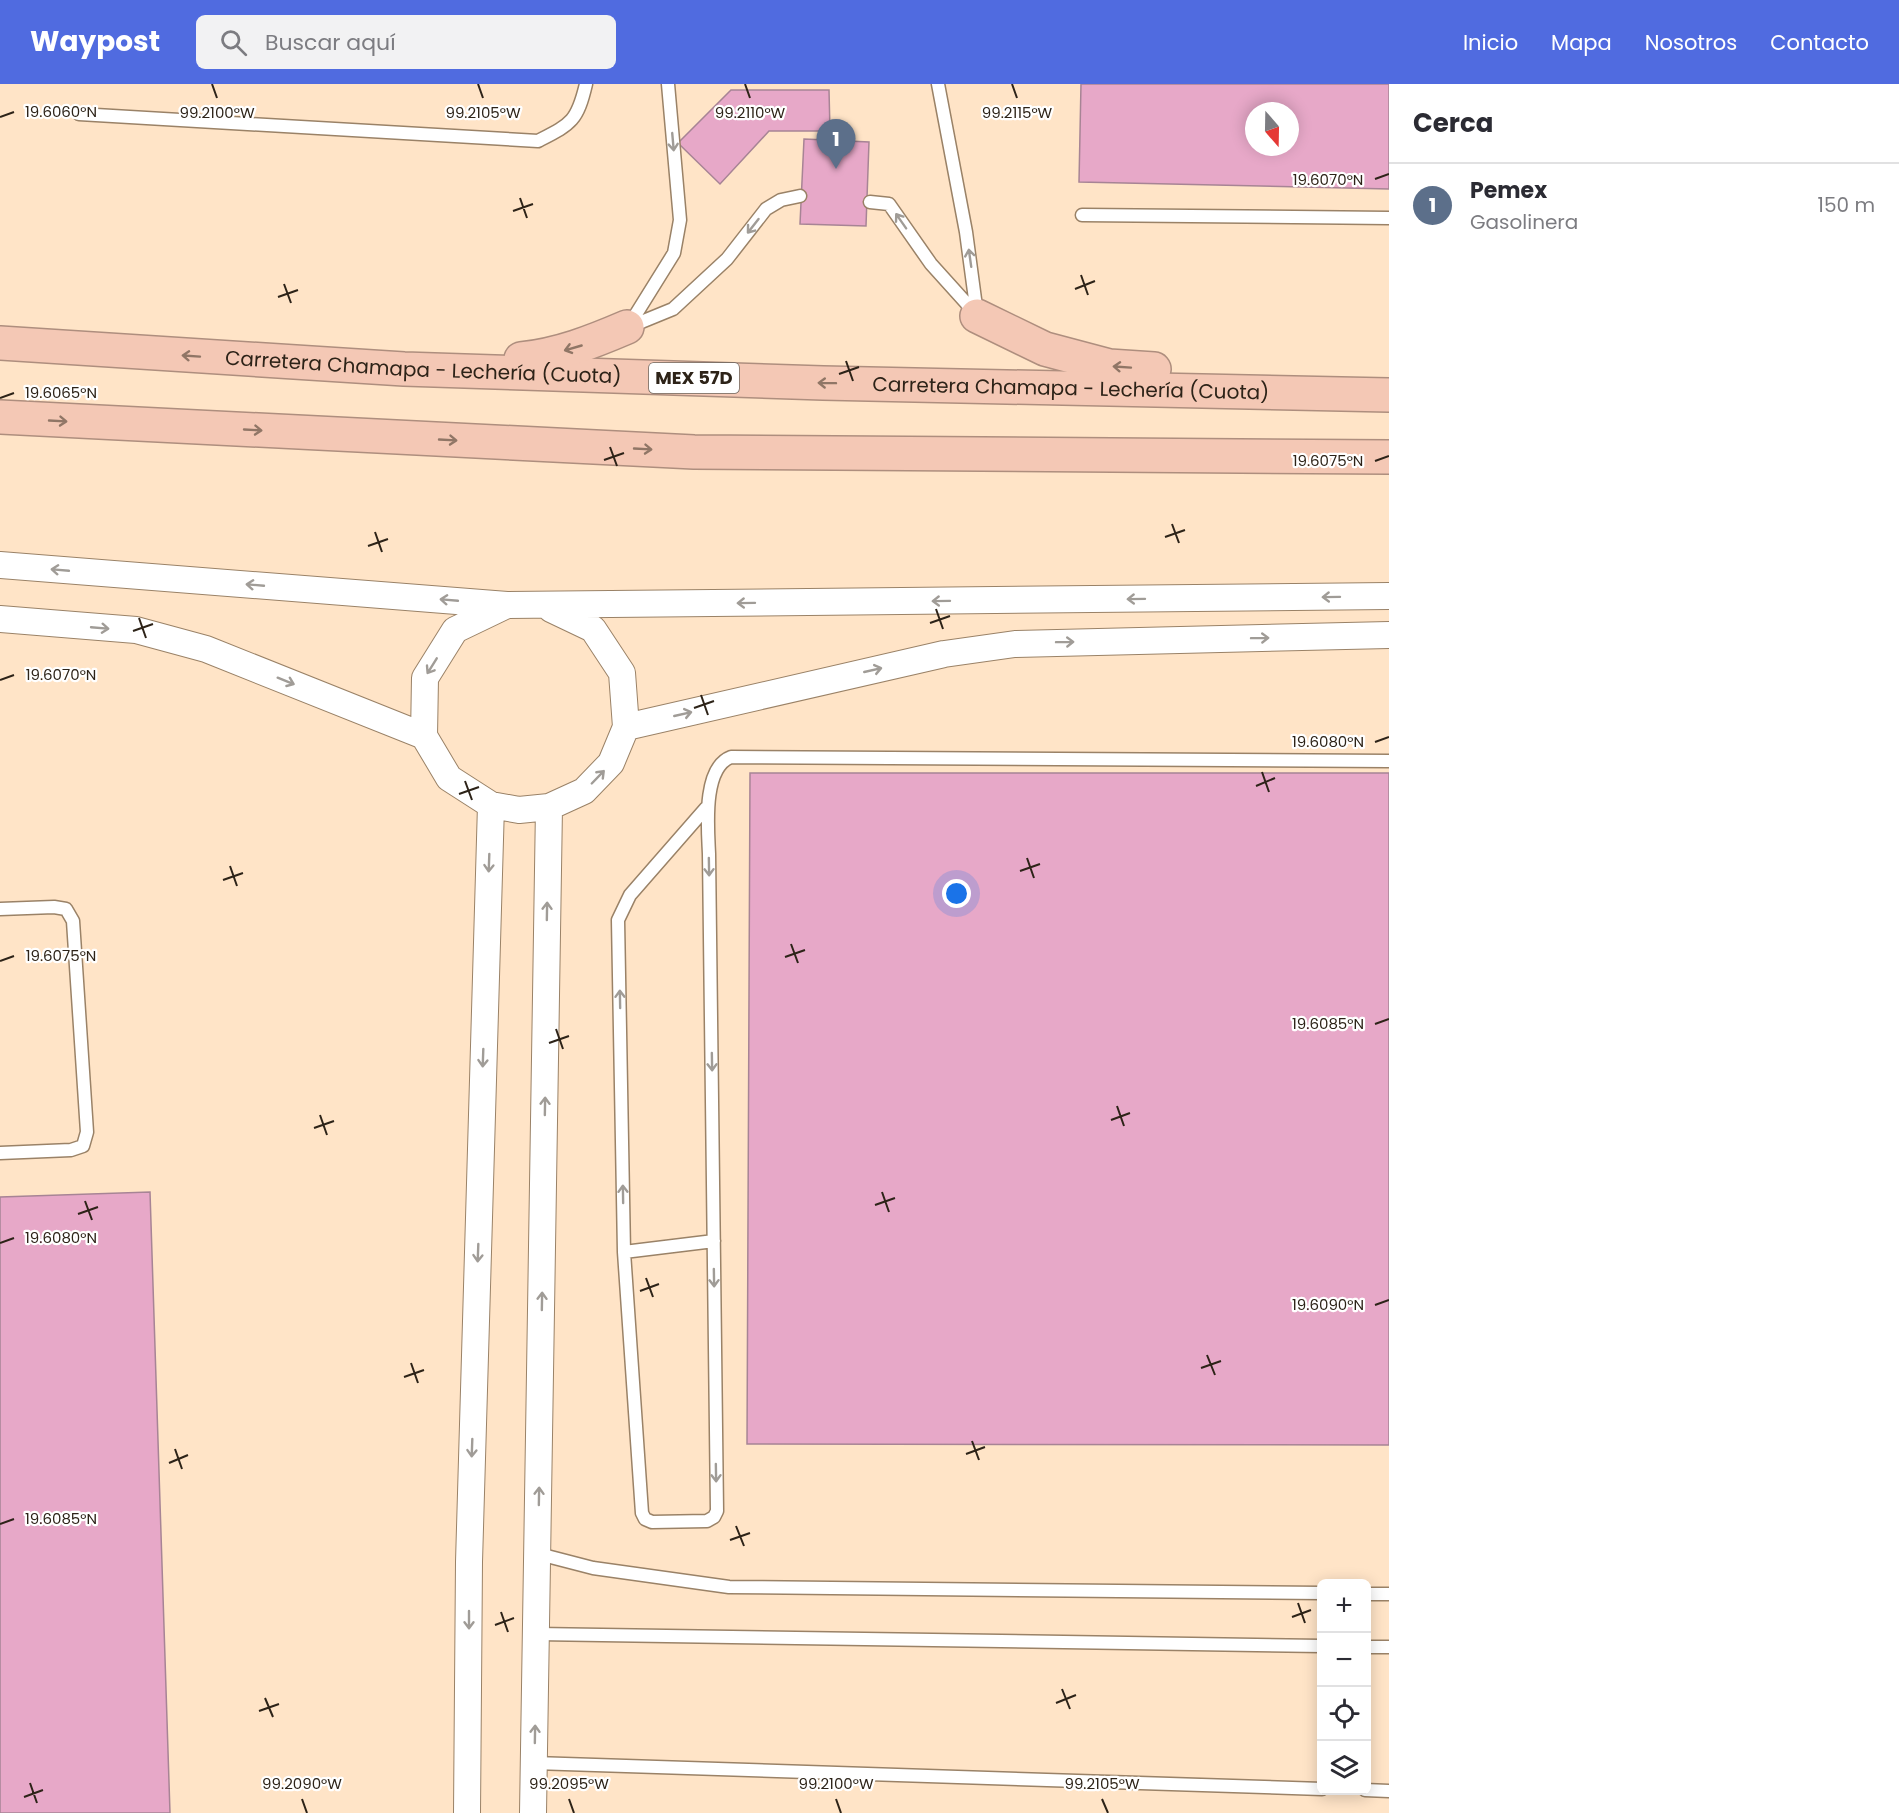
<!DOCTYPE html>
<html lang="es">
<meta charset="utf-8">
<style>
:root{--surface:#fff;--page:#f2f2f3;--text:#2b2b33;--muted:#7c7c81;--line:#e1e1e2;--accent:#506be0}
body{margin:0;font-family:Poppins,sans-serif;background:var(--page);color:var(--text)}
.controls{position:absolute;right:18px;bottom:18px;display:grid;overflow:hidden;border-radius:9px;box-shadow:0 3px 15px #0003}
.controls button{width:54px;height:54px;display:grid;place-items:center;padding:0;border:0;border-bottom:2px solid var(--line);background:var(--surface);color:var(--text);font:30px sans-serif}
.compass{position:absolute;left:1245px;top:18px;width:54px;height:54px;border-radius:50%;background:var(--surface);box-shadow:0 3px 15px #0003;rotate:160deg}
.you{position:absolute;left:957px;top:810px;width:21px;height:21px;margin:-15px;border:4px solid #fff;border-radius:50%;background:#1a73e8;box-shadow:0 0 0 9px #1a73e833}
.badge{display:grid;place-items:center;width:39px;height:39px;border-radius:50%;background:var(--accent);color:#fff;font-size:20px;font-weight:700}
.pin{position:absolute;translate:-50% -50px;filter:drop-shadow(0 2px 3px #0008)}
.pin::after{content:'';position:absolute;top:32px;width:21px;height:18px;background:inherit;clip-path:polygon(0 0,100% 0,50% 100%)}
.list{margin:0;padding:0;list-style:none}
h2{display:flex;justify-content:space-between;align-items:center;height:78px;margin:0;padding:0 24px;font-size:26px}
h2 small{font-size:20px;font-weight:400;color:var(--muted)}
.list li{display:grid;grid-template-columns:39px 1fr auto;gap:18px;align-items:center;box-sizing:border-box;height:84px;padding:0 24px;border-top:2px solid var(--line)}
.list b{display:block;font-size:22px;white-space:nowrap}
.list p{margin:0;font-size:20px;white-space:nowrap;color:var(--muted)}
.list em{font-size:20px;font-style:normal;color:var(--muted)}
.icon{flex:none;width:33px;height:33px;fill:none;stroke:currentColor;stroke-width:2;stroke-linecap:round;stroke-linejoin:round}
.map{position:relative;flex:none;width:1389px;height:1729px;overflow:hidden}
header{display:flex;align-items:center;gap:36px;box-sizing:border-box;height:84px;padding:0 30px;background:var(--accent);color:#fff}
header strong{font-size:28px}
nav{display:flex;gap:33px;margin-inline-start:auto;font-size:21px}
.search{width:420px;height:54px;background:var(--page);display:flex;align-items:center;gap:15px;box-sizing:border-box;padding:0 21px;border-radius:9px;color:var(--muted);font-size:22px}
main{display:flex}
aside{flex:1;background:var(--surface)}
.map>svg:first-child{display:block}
.building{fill:#e7a8c8;stroke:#a78495;stroke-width:1.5;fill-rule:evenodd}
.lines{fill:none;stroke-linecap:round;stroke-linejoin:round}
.lane-casing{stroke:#9a8267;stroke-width:15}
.street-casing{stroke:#9a8267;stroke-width:28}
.highway-casing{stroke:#ae8e7e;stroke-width:36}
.lane{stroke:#fff;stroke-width:12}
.street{stroke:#fff;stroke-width:26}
.highway{stroke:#f4c8b5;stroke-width:33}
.oneway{stroke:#a09c97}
.oneway2{stroke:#907666}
.ticks{fill:none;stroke:#2d2318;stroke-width:2}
.labels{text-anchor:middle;stroke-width:4.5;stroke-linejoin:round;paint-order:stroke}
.shield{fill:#fff;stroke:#6c655d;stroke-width:1.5}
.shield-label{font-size:18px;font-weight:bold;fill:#2d2318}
.street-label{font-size:20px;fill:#2d2318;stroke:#fff}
.ticks-label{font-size:15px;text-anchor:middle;fill:#2d2318;stroke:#fff;stroke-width:4.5;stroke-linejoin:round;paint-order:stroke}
</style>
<header>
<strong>Waypost</strong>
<div class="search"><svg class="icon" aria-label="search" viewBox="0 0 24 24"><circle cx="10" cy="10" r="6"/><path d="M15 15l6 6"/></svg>Buscar aquí</div>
<nav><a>Inicio</a><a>Mapa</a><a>Nosotros</a><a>Contacto</a></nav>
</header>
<main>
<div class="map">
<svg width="1389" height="1729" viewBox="0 0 1389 1729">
<rect width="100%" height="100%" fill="#ffe4c7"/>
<path class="building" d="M1081 0H1389V105L1079 98ZM1254 27H1290V63H1254Z
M731 6H829L830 47H769L720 100 678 59Z
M804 55 869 58 866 142 800 140Z
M750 689H1389V1361L747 1360Z
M150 1108 170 1729H0V1113Z"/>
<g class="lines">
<g class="lane-casing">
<path id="lane" d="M938 0 966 148 977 230
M79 30 538 57C571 40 577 38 586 0
M870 118 889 120 931 180 977 231
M1082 131 1389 134
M628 243 674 169 680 136 668 0
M629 243 673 225 727 175 766 125 781 116 800 112
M706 724 630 811 618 836 624 1168 642 1429 645 1435 652 1438 707 1437 714 1433 717 1427 709 770C708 745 702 684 731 673L1389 677
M0 825 54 823 66 825 73 837 87 1048 83 1062 71 1066 0 1069
M624 1168 714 1157
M539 1470 593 1484 729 1503 1322 1509
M1366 1510H1389
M537 1550 1322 1562
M1366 1563H1389
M534 1679 1322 1705
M1365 1706 1389 1707"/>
</g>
<g class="street-casing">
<path id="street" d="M0 481 507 521 1389 512
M507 521 455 546 425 594 424 652 449 694 491 721 519 726 549 723 584 707 611 679 626 643 622 589 593 545 551 525
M0 535 136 546 206 565 424 652
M626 643 944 570 1015 560 1389 551
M467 1729 469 1478 491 721
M533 1729 549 723"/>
</g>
<g class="highway-casing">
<g id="highway">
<path d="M977 232 1045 265 1109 282 1154 285"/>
<path id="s1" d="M0 259 404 285 823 299 1389 311"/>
<path d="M521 275C559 271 592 258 627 243"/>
<path d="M0 333 694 368 1389 373"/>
</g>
</g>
<use href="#lane" class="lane"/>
<use href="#street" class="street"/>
<use href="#highway" class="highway"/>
</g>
<defs><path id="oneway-shaft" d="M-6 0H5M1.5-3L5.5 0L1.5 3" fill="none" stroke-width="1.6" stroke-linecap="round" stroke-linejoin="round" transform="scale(1.5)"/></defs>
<g class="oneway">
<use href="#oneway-shaft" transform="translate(673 58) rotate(85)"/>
<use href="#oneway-shaft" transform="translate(901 137) rotate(-125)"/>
<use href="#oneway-shaft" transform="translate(753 142) rotate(128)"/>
<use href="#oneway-shaft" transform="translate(970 174) rotate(-98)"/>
<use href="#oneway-shaft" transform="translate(60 486) rotate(-175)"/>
<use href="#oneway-shaft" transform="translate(255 501) rotate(-175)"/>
<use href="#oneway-shaft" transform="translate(1331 513) rotate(179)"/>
<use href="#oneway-shaft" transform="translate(1136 515) rotate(179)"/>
<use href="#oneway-shaft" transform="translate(449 516) rotate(-175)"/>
<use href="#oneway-shaft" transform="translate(941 517) rotate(179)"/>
<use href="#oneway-shaft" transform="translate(746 519) rotate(179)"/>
<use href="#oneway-shaft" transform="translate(100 544) rotate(5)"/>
<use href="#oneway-shaft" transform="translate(1260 554) rotate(-1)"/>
<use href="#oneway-shaft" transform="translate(1065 558) rotate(-1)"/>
<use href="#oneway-shaft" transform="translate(432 582) rotate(122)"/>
<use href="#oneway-shaft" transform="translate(873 586) rotate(-13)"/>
<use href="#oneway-shaft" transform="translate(286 597) rotate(22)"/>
<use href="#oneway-shaft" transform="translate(683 630) rotate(-13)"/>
<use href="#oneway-shaft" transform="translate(598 693) rotate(-46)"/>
<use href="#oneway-shaft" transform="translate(489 779) rotate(92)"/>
<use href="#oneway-shaft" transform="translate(709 783) rotate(89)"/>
<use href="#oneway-shaft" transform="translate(547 827) rotate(-89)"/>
<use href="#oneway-shaft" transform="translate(620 915) rotate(-91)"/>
<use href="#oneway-shaft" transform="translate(483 974) rotate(92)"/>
<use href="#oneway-shaft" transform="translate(712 978) rotate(89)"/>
<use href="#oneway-shaft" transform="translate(545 1022) rotate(-89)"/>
<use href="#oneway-shaft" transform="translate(623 1110) rotate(-91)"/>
<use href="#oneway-shaft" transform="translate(478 1169) rotate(92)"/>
<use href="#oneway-shaft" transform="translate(714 1194) rotate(89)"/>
<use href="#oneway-shaft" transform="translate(542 1217) rotate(-89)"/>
<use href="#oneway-shaft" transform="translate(472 1364) rotate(92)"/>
<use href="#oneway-shaft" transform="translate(716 1389) rotate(89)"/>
<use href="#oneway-shaft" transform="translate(539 1412) rotate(-89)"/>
<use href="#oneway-shaft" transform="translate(469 1536) rotate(90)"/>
<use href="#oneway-shaft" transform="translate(535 1650) rotate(-89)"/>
</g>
<g class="oneway2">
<use href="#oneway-shaft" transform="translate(573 264) rotate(164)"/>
<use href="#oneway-shaft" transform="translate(191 272) rotate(-176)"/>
<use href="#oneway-shaft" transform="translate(1122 283) rotate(-176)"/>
<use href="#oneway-shaft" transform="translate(827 299) rotate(-179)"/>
<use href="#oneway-shaft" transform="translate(58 337) rotate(3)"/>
<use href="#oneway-shaft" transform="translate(253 346) rotate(3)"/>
<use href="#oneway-shaft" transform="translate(448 356) rotate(3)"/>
<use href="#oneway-shaft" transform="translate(643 365) rotate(3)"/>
</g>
<path class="ticks" d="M212 0 217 14M478 0 483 14M745 0 750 14M1012 0 1017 14M0 33 14 28M1375 95 1389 90M520 114 527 134M513 127 533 120M1081 191 1088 211M284 200 291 219M1075 205 1095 197M278 213 298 206M846 277 853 297M839 290 859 283M0 314 14 309M610 363 617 382M604 376 624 369M1375 377 1389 372M1172 440 1179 459M375 448 382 468M1165 453 1185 446M368 462 388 455M936 525 943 545M139 534 146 554M930 539 950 532M133 547 153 540M0 596 14 591M701 611 708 631M694 624 714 617M1375 658 1389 653M1262 688 1269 708M465 697 472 716M1256 702 1275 694M459 710 479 703M1027 774 1034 794M230 782 237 802M1020 787 1040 780M223 796 243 789M791 860 798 879M785 873 805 866M0 877 14 872M1375 940 1389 935M556 945 563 965M549 959 569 952M1117 1022 1124 1042M320 1031 327 1051M1111 1036 1130 1029M314 1044 334 1037M882 1108 889 1128M85 1117 92 1136M875 1121 895 1114M78 1130 98 1123M0 1159 14 1154M646 1194 653 1213M640 1207 659 1200M1375 1221 1389 1216M1207 1271 1215 1291M411 1279 418 1299M1201 1284 1221 1277M404 1293 424 1286M972 1357 979 1376M175 1365 182 1385M966 1370 985 1363M169 1379 188 1371M0 1440 14 1435M736 1442 744 1462M730 1456 750 1449M1298 1519 1305 1539M501 1528 508 1548M1292 1533 1311 1526M495 1541 514 1534M1062 1605 1070 1625M265 1614 273 1633M1056 1619 1076 1611M259 1627 279 1620M30 1699 37 1719M24 1713 43 1706M302 1715 307 1729M569 1715 574 1729M836 1715 841 1729M1102 1715 1108 1729"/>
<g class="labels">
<rect class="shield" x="649" y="279" width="90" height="30" rx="4.5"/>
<g class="shield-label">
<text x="694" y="300">MEX 57D</text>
</g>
<g class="street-label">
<text dy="7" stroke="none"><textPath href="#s1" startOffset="424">Carretera Chamapa - Lechería (Cuota)</textPath></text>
<text dy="7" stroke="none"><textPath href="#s1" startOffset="1072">Carretera Chamapa - Lechería (Cuota)</textPath></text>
</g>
</g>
<g class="ticks-label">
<text x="61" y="33">19.6060°N</text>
<text x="217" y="34">99.2100°W</text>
<text x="1017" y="34">99.2115°W</text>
<text x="483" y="34">99.2105°W</text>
<text x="750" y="34">99.2110°W</text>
<text x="1328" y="101">19.6070°N</text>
<text x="61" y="314">19.6065°N</text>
<text x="1328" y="382">19.6075°N</text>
<text x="61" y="596">19.6070°N</text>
<text x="1328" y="663">19.6080°N</text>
<text x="61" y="877">19.6075°N</text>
<text x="1328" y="945">19.6085°N</text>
<text x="61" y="1159">19.6080°N</text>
<text x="1328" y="1226">19.6090°N</text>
<text x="61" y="1440">19.6085°N</text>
<text x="302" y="1705">99.2090°W</text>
<text x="569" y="1705">99.2095°W</text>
<text x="836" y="1705">99.2100°W</text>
<text x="1102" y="1705">99.2105°W</text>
</g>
</svg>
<div class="controls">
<button>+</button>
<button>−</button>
<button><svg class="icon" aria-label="locate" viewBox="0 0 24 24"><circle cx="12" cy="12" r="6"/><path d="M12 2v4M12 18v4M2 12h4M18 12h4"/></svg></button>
<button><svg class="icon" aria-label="layers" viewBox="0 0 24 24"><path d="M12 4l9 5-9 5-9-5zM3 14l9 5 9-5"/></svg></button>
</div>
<svg class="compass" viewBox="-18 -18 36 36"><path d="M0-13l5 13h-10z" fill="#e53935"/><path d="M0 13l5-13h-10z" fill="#7c7c81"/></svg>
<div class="you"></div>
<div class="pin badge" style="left:836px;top:85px;background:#5c6f8a">1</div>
</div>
<aside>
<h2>Cerca<small></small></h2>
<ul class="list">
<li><span class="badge" style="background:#5c6f8a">1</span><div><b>Pemex</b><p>Gasolinera</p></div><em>150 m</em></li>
</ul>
</aside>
</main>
